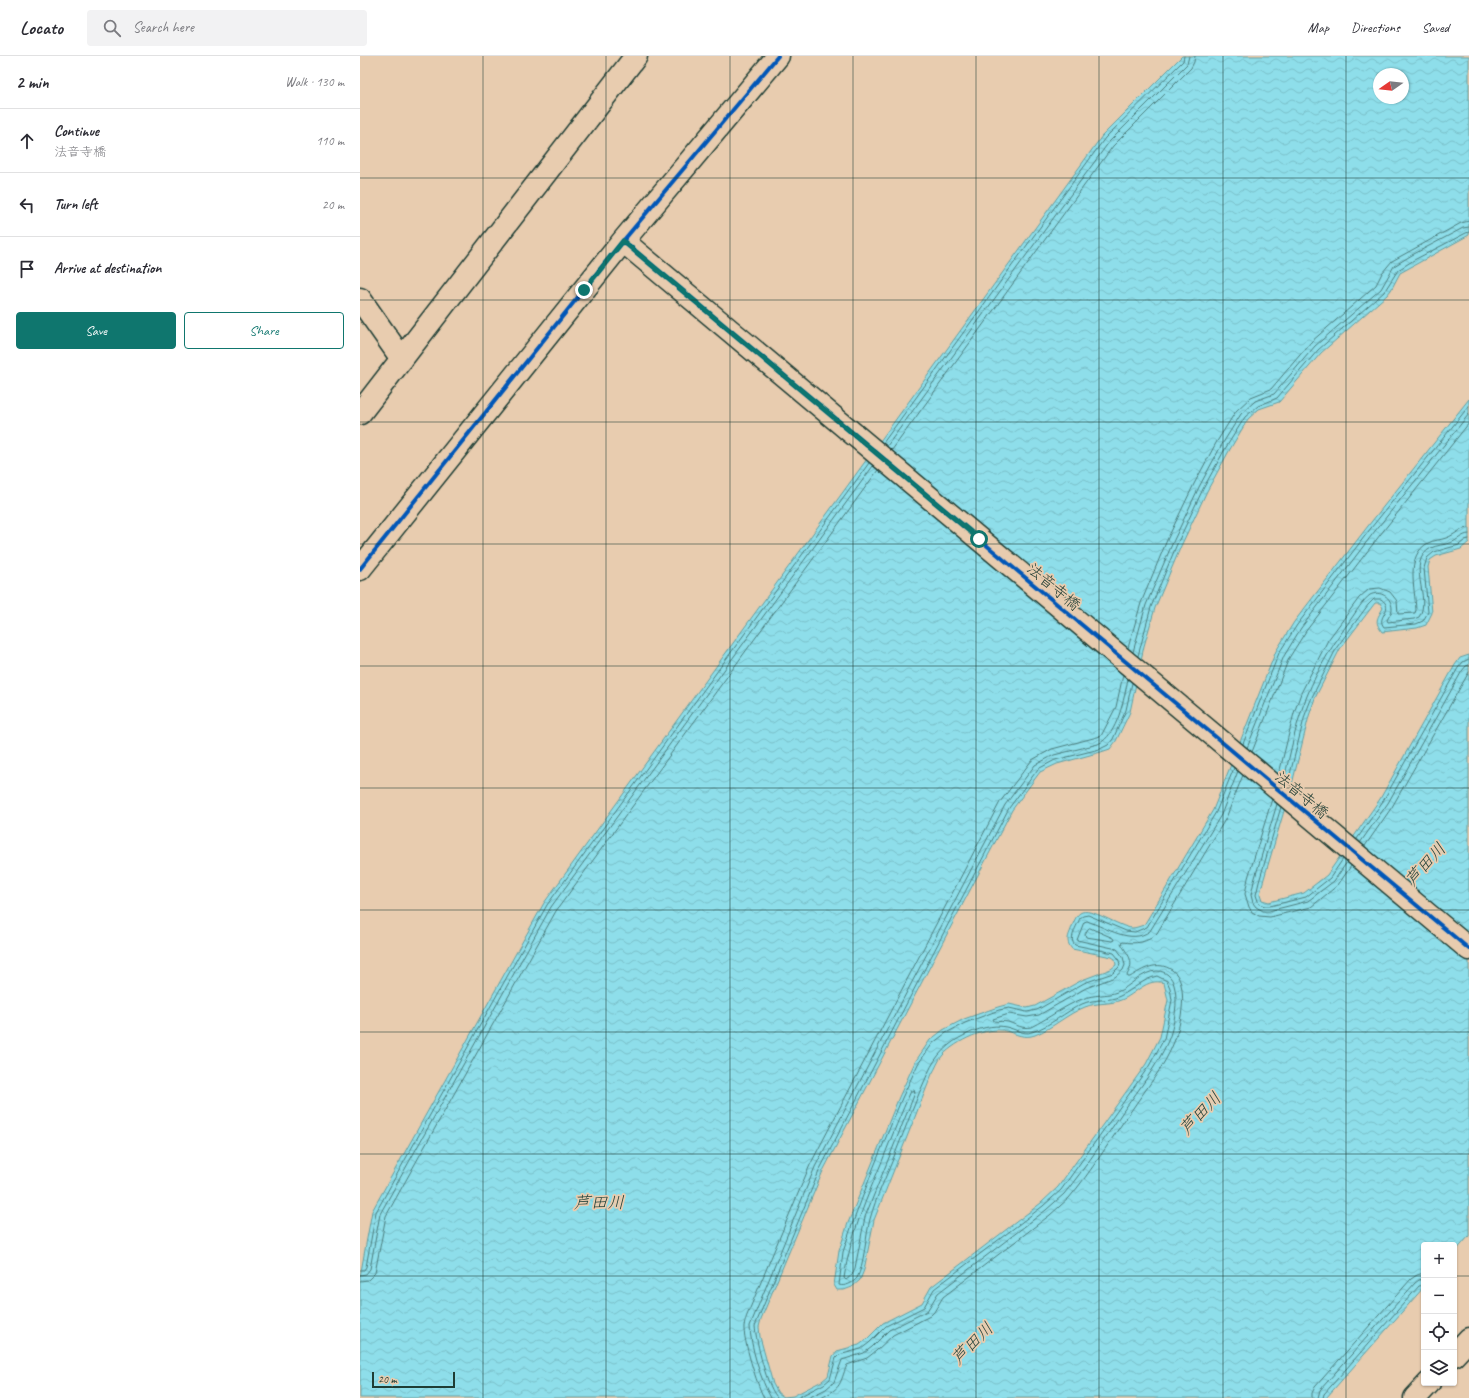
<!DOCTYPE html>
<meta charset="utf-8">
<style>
:root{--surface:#fff;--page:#f2f2f3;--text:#2b2b33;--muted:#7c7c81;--line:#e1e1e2;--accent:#0f766e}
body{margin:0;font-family:Caveat,"Klee One",sans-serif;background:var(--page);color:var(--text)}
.controls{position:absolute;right:12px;bottom:12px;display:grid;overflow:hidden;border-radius:4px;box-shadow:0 1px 3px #0004}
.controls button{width:36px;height:36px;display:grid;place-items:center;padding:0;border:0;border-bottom:1px solid var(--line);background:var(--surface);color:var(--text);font:20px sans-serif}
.compass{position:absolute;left:1013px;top:12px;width:36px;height:36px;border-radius:50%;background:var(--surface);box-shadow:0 1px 3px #0004;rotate:256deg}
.scale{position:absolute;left:12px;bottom:10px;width:83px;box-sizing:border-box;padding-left:4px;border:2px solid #1f3d34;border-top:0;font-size:11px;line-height:14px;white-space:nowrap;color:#1f3d34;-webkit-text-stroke:3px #e8ccaf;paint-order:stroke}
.stop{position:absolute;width:12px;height:12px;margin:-9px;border:3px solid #0f766e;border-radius:50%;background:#fff}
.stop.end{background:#0f766e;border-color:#fff;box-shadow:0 1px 4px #0008}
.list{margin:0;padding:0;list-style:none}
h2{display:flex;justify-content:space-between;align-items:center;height:52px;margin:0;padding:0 16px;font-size:17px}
h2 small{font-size:13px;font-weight:400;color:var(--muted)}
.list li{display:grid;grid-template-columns:26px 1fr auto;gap:12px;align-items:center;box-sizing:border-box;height:64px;padding:0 16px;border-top:1px solid var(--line)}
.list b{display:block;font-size:15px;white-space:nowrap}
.list p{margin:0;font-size:13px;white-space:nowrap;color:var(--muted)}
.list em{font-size:13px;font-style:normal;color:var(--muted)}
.actions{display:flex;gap:8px;padding:12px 16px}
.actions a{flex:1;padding:9px 0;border:1px solid var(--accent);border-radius:4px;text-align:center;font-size:14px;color:var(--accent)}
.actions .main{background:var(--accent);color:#fff}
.icon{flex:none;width:22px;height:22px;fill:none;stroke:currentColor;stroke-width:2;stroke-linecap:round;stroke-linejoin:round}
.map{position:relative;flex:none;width:1109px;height:1342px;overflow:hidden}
header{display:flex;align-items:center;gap:24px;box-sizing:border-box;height:56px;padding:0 20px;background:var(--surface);border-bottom:1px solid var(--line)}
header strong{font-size:19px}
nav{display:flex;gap:22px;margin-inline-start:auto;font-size:14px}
.search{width:280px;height:36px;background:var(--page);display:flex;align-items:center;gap:10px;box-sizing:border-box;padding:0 14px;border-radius:4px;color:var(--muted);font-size:15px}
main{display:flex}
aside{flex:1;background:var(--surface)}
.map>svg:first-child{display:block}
.water{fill:url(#water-waves);stroke:#629ea1;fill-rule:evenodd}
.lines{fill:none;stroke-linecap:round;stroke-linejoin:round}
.shore{stroke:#4b7d7d;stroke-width:1}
.street-casing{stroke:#1f3d34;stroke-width:25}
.secondary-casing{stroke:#1f3d34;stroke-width:25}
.street{stroke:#e8ccaf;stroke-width:22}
.secondary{stroke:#e8ccaf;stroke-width:22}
.cycleway-casing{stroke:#e8ccaf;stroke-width:6}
.cycleway{stroke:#0057b8;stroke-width:4}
.route{stroke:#0f766e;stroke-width:5}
.grid{fill:none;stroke:#1f3d34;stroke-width:1;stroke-opacity:0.55}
.labels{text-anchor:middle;stroke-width:3.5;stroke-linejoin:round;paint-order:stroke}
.street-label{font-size:16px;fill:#1f3d34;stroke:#e8ccaf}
.water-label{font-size:17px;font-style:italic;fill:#25453d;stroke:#e8ccaf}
</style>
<header>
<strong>Locato</strong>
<div class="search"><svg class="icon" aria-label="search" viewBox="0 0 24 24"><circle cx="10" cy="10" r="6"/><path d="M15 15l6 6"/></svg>Search here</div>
<nav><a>Map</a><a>Directions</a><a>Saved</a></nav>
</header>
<main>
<aside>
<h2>2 min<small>Walk · 130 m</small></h2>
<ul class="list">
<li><svg class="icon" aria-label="ahead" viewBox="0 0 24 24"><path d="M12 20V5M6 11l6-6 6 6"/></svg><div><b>Continue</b><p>法音寺橋</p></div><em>110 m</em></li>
<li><svg class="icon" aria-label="left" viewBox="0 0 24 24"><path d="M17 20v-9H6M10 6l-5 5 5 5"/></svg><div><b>Turn left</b></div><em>20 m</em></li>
<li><svg class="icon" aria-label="arrive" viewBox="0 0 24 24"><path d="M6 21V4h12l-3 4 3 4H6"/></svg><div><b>Arrive at destination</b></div></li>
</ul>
<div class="actions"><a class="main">Save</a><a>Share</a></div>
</aside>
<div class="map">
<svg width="1109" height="1342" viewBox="0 0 1109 1342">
<defs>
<pattern id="water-waves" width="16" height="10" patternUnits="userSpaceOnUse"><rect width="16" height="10" fill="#8edeea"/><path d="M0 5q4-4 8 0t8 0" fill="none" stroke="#7abfc9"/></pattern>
</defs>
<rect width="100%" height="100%" fill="#e8ccaf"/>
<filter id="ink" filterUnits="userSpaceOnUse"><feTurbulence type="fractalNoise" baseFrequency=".025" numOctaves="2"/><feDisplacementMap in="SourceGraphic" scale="8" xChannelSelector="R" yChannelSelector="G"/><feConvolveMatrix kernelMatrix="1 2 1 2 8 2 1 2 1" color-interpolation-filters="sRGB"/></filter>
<g filter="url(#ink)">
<path class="water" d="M822 0H1109V179L1040 217 1031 234 1027 239 961 297 919 346 899 353 888 363 869 395 847 435 821 490 795 552 784 590 770 656 756 685 750 693 741 696 697 708 680 716 652 754 463 1115 401 1263 399 1271 400 1281 413 1328 418 1337 424 1341 433 1340 462 1325 468 1320 473 1300 477 1295 499 1289 506 1284 523 1267 562 1247 571 1231 681 1147 698 1131 786 1008 800 981 808 944 804 927C787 921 775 939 761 944 749 949 737 946 725 951 707 958 693 972 675 979 664 983 656 978 646 975 627 970 596 985 583 999 578 1004 576 1012 572 1018L514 1164 504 1214 500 1224 492 1231 484 1234H477L474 1229 479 1195 488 1167 539 1041 555 1006 570 984 583 974 604 963 638 951 649 948 667 952 675 950 722 924 751 913 756 909 755 903 752 901 712 893C707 887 707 883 710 876 712 871 715 860 720 857 730 850 759 871 772 872 776 872 780 870 784 869L853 754 916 595 934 566 1008 470 1109 343V486L1101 493 1076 500 1070 504 1068 511 1072 557 1066 569 1057 572 1022 576C1014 565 1017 563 1023 552L1020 547H1015L980 593 955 642 949 660 932 728 903 826 900 838 902 844 909 846 944 837 967 819 1020 743 1095 609 1100 602 1109 599V1180L1094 1197V1189H1064V1231L966 1342H0V1221L12 1155 184 847 742 80ZM1019 18H1043V42H1019Z"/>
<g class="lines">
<path class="shore" d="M523 387 745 82 823 5 824 0
M527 390 749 86 827 8 829 0
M532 394 753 90 831 12 834 6 835 0
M768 592 781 547 807 484 834 428 856 387 876 355 891 341 911 333 951 286 1016 229 1022 217 1032 205 1101 167 1109 165
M773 596 786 549 813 486 839 431 861 390 881 358 895 345 914 338 955 290 1021 233 1034 210 1052 199 1103 172 1109 171
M778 600 791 551 817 488 843 433 865 393 885 361 898 350 917 342 958 294 1024 236 1038 214 1054 204 1106 177 1109 176
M883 688 919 597 937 569 1011 472 1109 350
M887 692 924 600 941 572 1015 475 1109 358
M892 696 929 602 946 575 1020 479 1109 367
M919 718 934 657 941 637 968 584 999 542 1009 533 1020 532 1030 536 1037 545 1038 558 1055 557 1056 554C1055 532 1045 500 1068 487 1074 484 1081 484 1086 482 1095 479 1100 472 1109 472
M924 723C931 695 936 666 947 640 958 612 974 587 991 563 996 556 1003 544 1010 539 1020 534 1032 541 1032 553 1032 557 1029 560 1027 564L1028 566 1054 563 1059 561C1072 542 1045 506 1071 492 1077 489 1084 489 1090 487 1097 485 1102 478 1109 478
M928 726 945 659 952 641 977 591 1008 549 1014 543H1021C1036 554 1015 560 1024 571L1056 568 1063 565 1068 556 1064 512 1067 502 1074 496 1099 489 1105 484 1109 483
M912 743 888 822 885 838 889 851 892 856 899 860 910 861 951 851 978 829 991 810
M917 748 894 825 891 839 893 847 896 851 903 855H909L948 845 974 825 987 806
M921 751 899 826 896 839 899 848 905 850H910L946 841 970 822 983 803
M997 783 1023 745 1098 612 1103 606 1109 603
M1000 787 1028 747 1102 615 1106 610 1109 609
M1005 790 1032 751 1109 616
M730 872 753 882 754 884 752 885 726 881 725 878 728 873Z
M551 1035 554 1034 555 1037 505 1161 495 1212 492 1219 486 1224 484 1222C490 1180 507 1141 523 1103 532 1080 541 1057 551 1035Z
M0 1214H4L6 1211 16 1156 187 849 509 407
M0 1219 6 1218 10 1213 20 1158 191 851 513 410
M0 1225 8 1224 15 1217 26 1160 196 855 518 414
M404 1342C397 1329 383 1284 384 1270 385 1266 386 1261 388 1257L450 1109 640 746 672 704 692 693 741 680 756 651 763 619
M411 1342C401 1325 390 1289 390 1270L455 1111 645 749 675 709 694 699 738 688C758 679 764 642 768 623
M418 1342C407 1333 396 1285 395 1270L460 1113 649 752 678 713 695 704 740 693 748 689 753 683 766 654 772 627
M437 1342 464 1328 470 1323 476 1302 479 1299 501 1293 509 1287 526 1270 564 1251 574 1233 683 1150 701 1134 789 1010 804 983 812 944 810 932 807 925 797 920C783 923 773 934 760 940 749 946 735 942 722 948 705 956 690 970 672 976 662 979 656 973 646 971 633 968 617 973 605 979 588 987 576 999 568 1017 556 1043 546 1071 535 1098 527 1119 516 1141 510 1163 506 1178 504 1210 497 1222 493 1227 485 1231 479 1229L483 1196 492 1169 513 1113 542 1042 558 1008 573 987 586 977 605 967 639 954 649 952 667 956 677 954 724 927 753 917 759 911 760 908 758 902 754 897 715 889C708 883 717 870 720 862L723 860 728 859 766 875 775 876 787 871 856 756 874 712
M448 1342 466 1333 474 1326 482 1304 504 1297 512 1291 529 1274 567 1255 578 1237 686 1154 704 1138C726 1111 745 1082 764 1054 780 1032 797 1010 808 985 814 971 819 944 814 929 812 921 806 915 797 915 782 915 770 931 757 936 747 940 734 938 722 943 704 950 689 962 671 971 662 973 657 969 648 966 644 965 639 966 634 965L633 963 649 958 667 961 679 959 726 932 755 921 763 914 765 909 763 901 757 893 717 884 724 866 727 865C747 872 771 889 790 875L861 759 878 715
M461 1342C483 1331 479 1328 487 1309L507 1302 516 1295 533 1279 570 1260 574 1256 583 1241 690 1159 709 1142C731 1116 751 1083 771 1055 785 1034 805 1010 814 986 821 969 830 926 812 914 797 904 783 913 770 921H768L767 919C776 904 767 899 761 887L763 886C775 888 788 887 797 877L866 762 883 719
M952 1342V1337L955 1331 1051 1223 1057 1219 1064 1217
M958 1342 960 1334 1055 1227 1059 1224 1064 1223
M963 1342 964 1338 1059 1230 1064 1229"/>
<g class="street-casing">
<path id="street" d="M0 243 42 303
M0 357 276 0"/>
</g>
<g class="secondary-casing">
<path id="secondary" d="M263 185 1109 893
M0 513 263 185 418 0
M1094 1299 1109 1283
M1055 1342 1069 1327"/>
</g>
<use href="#street" class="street"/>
<use href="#secondary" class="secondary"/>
<g class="cycleway-casing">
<path id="cycleway" d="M263 185 1109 893
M0 513 263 185 418 0"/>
</g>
<use href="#cycleway" class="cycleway"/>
</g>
</g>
<g class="lines" filter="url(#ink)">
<path class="route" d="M224 234 263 185 619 483"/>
</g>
<path class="grid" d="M123 0V1342M246 0V1342M370 0V1342M493 0V1342M616 0V1342M739 0V1342M863 0V1342M986 0V1342M0 122H1109M0 244H1109M0 366H1109M0 488H1109M0 610H1109M0 732H1109M0 854H1109M0 976H1109M0 1098H1109M0 1220H1064M1094 1220H1109"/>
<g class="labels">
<g class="street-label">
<text transform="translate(694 530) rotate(40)" y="6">法音寺橋</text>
<text transform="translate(942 738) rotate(40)" y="6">法音寺橋</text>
</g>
<g class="water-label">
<text transform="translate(1065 808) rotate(-48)" y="6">芦田川</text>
<text transform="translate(840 1057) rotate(-46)" y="6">芦田川</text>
<text x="239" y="1152">芦田川</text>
<text transform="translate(612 1287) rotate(-45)" y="6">芦田川</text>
</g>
</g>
</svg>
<div class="controls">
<button>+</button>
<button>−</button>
<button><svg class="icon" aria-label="locate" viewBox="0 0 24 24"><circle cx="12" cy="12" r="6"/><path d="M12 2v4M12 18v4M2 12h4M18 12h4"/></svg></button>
<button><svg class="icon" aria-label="layers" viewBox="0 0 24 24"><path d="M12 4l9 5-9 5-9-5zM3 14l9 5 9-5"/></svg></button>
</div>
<svg class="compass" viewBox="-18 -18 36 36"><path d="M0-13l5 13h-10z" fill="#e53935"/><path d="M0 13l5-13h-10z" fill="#7c7c81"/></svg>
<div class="scale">20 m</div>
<div class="stop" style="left:619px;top:483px"></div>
<div class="stop end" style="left:224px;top:234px"></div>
</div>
</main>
